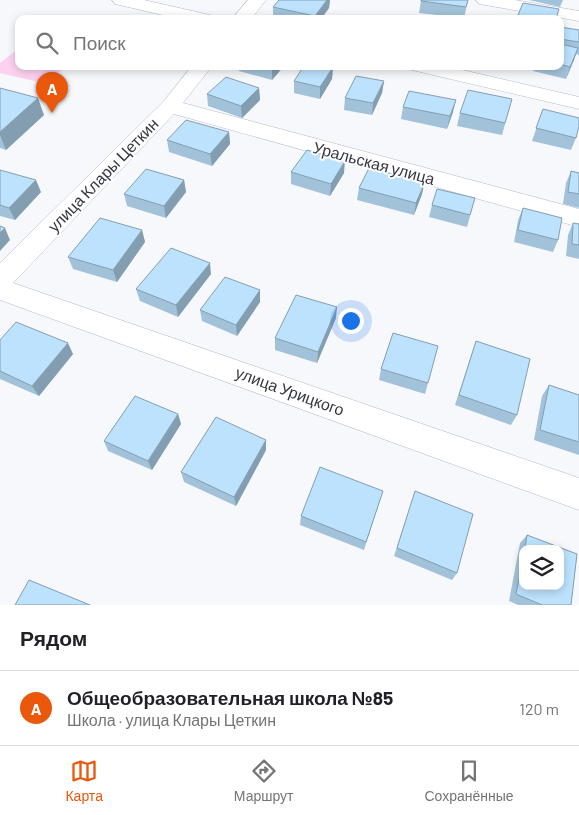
<!DOCTYPE html>
<html lang="ru">
<meta charset="utf-8">
<style>
:root{--surface:#fff;--page:#f6f6f6;--text:#202124;--muted:#757577;--line:#e0e0e0;--accent:#ea580c}
body{margin:0;font-family:Barlow,sans-serif;background:var(--page);color:var(--text)}
.controls{position:absolute;right:15px;bottom:15px;display:grid;overflow:hidden;border-radius:10px;box-shadow:0 2px 8px #0003}
.controls button{width:45px;height:45px;display:grid;place-items:center;padding:0;border:0;border-bottom:1px solid var(--line);background:var(--surface);color:var(--text);font:25px sans-serif}
.you{position:absolute;left:350px;top:320px;width:18px;height:18px;margin:-12px;border:4px solid #fff;border-radius:50%;background:#1a73e8;box-shadow:0 0 0 8px #1a73e833}
.badge{display:grid;place-items:center;width:32px;height:32px;border-radius:50%;background:var(--accent);color:#fff;font-size:16px;font-weight:700}
.pin{position:absolute;translate:-50% -41px;filter:drop-shadow(0 1px 2px #0008)}
.pin::after{content:'';position:absolute;top:26px;width:18px;height:15px;background:inherit;clip-path:polygon(0 0,100% 0,50% 100%)}
.list{margin:0;padding:0;list-style:none}
h2{display:flex;justify-content:space-between;align-items:center;height:65px;margin:0;padding:0 20px;font-size:21px}
h2 small{font-size:16px;font-weight:400;color:var(--muted)}
.list li{display:grid;grid-template-columns:32px 1fr auto;gap:15px;align-items:center;box-sizing:border-box;height:75px;padding:0 20px;border-top:1px solid var(--line)}
.list b{display:block;font-size:19px;white-space:nowrap}
.list p{margin:0;font-size:16px;white-space:nowrap;color:var(--muted)}
.list em{font-size:16px;font-style:normal;color:var(--muted)}
.icon{flex:none;width:28px;height:28px;fill:none;stroke:currentColor;stroke-width:2;stroke-linecap:round;stroke-linejoin:round}
.map{position:relative;flex:none;width:579px;height:605px;overflow:hidden}
.search{position:absolute;background:var(--surface);box-shadow:0 2px 8px #0003;left:15px;right:15px;top:15px;height:55px;display:flex;align-items:center;gap:12px;box-sizing:border-box;padding:0 18px;border-radius:10px;color:var(--muted);font-size:19px}
.sheet{height:140px;background:var(--surface)}
nav{display:flex;justify-content:space-around;align-items:center;box-sizing:border-box;height:70px;border-top:1px solid var(--line);background:var(--surface);font-size:14px;color:var(--muted)}
nav a{display:grid;justify-items:center;gap:2px}
nav .on{color:var(--accent)}
.map>svg:first-child{display:block}
.green{fill:#fdd2f1}
.lines{fill:none;stroke-linecap:round;stroke-linejoin:round}
.street-casing{stroke:#b2b8cd;stroke-width:1}
.street{fill:#fff;fill-rule:evenodd}
.wall{fill:#a2c2da;fill-rule:evenodd}
.shaded-wall{fill:#849eb1}
.building{fill:#bce2fd;stroke:#849eb1}
.labels{text-anchor:middle;stroke-width:4;stroke-linejoin:round;paint-order:stroke}
.street-label{font-size:16px;fill:#34373f;stroke:#fff}
</style>
<div class="map">
<svg width="579" height="605" viewBox="0 0 579 605">
<rect width="100%" height="100%" fill="#f7f8fc"/>
<path class="green" d="M19 48V66H66L47 84 0 73V63Z"/>
<g class="lines">
<g class="street-casing">
<path id="street" d="M112 0H144L210 15 213 19H180L115 4Z
M248 0H266L251 19H232Z
M476 0H515L579 11V21L485 5 479 4Z
M192 66H212L183 103 579 209V227L174 114 13 283 579 478V510L0 300V263L163 102Z
M409 66H445L579 97V109L412 70Z"/>
</g>
<use href="#street" class="street"/>
</g>
<path class="wall" d="M279 0H330L329 8 321 19H273V7Z
M421 0H468L464 18 419 13Z
M529 0H563L560 7Z
M523 3 556 19H517Z
M560 27 579 30V55L576 54 566 79 533 71 534 66H560Z
M239 66H284L272 80 239 71Z
M333 67 332 79 320 99 294 93V81Z
M384 81 382 93 372 115 344 110 345 98Z
M0 88 44 115 6 150 0 148Z
M259 88 260 100 242 118 208 106 207 94Z
M512 99 502 135 457 126 460 113Z
M403 107 453 112 447 129 401 119Z
M543 109 576 138 571 150 532 141Z
M229 132 230 144 212 166 169 152 167 140Z
M0 170 41 192 15 220 0 216Z
M571 171 579 173V208L563 204 566 183Z
M291 172 344 173 330 196 291 184Z
M184 180 186 192 166 218 127 206 124 194Z
M359 188 422 194 414 215 357 200Z
M475 198 467 227 429 217 432 205Z
M523 208 558 240 553 252 514 242 518 220Z
M573 223 579 224V259L566 256 568 235Z
M142 230 145 242 117 282 73 269 68 257Z
M211 274 178 317 140 301 136 289Z
M260 290V302L237 336 202 321 200 310Z
M336 318 317 363 275 350V338Z
M0 340 73 354 39 396 0 379Z
M476 341 517 415 511 425 455 405Z
M381 369 428 383 425 394 379 380Z
M549 385 579 395V455L534 440 542 396Z
M178 414 181 424 152 470 108 451 104 441Z
M266 440V450L236 506 184 482 181 472Z
M383 491 364 550 300 525 301 516Z
M415 491 457 573 452 580 394 556Z
M527 535 577 554 571 605H518L509 601 520 543ZM523 549H560V586H523Z"/>
<path class="shaded-wall" d="M327 0H330L329 8 321 19H314L315 16Z
M578 48 574 60 566 79 570 67Z
M274 66H284L272 80V68Z
M333 67 332 79 320 99V87Z
M384 81 382 93 372 115 373 103Z
M259 88 260 100 242 118 241 106Z
M38 98 44 115 6 150 0 135V132Z
M456 100 453 112 447 129 450 116Z
M229 132 230 144 212 166 210 154Z
M345 161 344 173 330 196 331 184Z
M36 180 41 192 15 220 9 208Z
M184 180 186 192 166 218 164 206Z
M425 182 422 194 414 215 416 203Z
M5 228 10 240 0 251V233Z
M142 230 145 242 117 282 113 270Z
M210 263 211 274 178 317 176 305Z
M260 290V302L237 336 236 325Z
M337 307 336 318 317 363 318 352Z
M68 343 73 354 39 396 32 386Z
M178 414 181 424 152 470 148 461Z
M266 440V450L236 506 234 497Z"/>
<path class="building" d="M279 0H327L315 16 273 7Z
M421 0H468L466 7 421 1Z
M523 3 559 9 556 19H536L518 15Z
M389 16 402 19H387Z
M560 27 579 30V42L560 39Z
M560 44 578 48 570 67 560 64Z
M265 66H274L272 68Z
M304 66H329L333 67 320 87 294 81Z
M356 76 384 81 373 103 345 98Z
M226 77 259 88 241 106 207 94Z
M0 88 38 98 0 132Z
M468 90 512 99 505 123 460 113Z
M409 91 456 100 450 116 403 107Z
M543 109 579 118V126L576 138 536 128Z
M186 120 229 132 210 154 167 140Z
M307 150 345 161 331 184 291 172Z
M369 168 425 182 416 203 359 188Z
M146 169 184 180 164 206 124 194Z
M0 170 36 180 9 208 0 205Z
M571 171 579 173V194L568 192Z
M437 189 475 198 470 215 432 205Z
M523 208 562 218 558 240 518 230Z
M100 218 142 230 113 270 68 257Z
M573 223 579 224V245L572 244Z
M0 226 5 228 0 233Z
M171 248 210 263 176 305 136 289Z
M225 277 260 290 236 325 200 310Z
M296 295 337 307 318 352 275 338Z
M16 322 68 343 32 386 0 371V340Z
M393 333 438 346 428 383 381 369Z
M476 341 530 359 517 415 459 395Z
M549 385 579 395V442L540 430Z
M135 396 178 414 148 461 104 441Z
M216 417 266 440 234 497 181 472Z
M320 467 383 491 366 542 301 516Z
M415 491 473 514 457 573 397 548Z
M527 535 577 554 571 605H542L516 594 523 558V586H560V549H525Z
M29 580 90 605H15Z"/>
<g class="labels">
<g class="street-label">
<text transform="translate(374 163) rotate(15)" y="6">Уральская улица</text>
<text transform="translate(103 175) rotate(-46)" y="6">улица Клары Цеткин</text>
<text transform="translate(290 391) rotate(20)" y="6">улица Урицкого</text>
</g>
</g>
</svg>
<div class="controls">
<button><svg class="icon" aria-label="layers" viewBox="0 0 24 24"><path d="M12 4l9 5-9 5-9-5zM3 14l9 5 9-5"/></svg></button>
</div>
<div class="you"></div>
<div class="pin badge" style="left:52px;top:113px">A</div>
<div class="search"><svg class="icon" aria-label="search" viewBox="0 0 24 24"><circle cx="10" cy="10" r="6"/><path d="M15 15l6 6"/></svg>Поиск</div>
</div>
<section class="sheet">
<h2>Рядом<small></small></h2>
<ul class="list">
<li><span class="badge">A</span><div><b>Общеобразовательная школа №85</b><p>Школа · улица Клары Цеткин</p></div><em>120 m</em></li>
</ul>
</section>
<nav>
<a class="on"><svg class="icon" aria-label="map" viewBox="0 0 24 24"><path d="M3 6l6-2 6 2 6-2v14l-6 2-6-2-6 2zM9 4v14M15 6v14"/></svg>Карта</a>
<a><svg class="icon" aria-label="directions" viewBox="0 0 24 24"><path d="M12 3l9 9-9 9-9-9zM9 14v-3h6M13 9l2 2-2 2"/></svg>Маршрут</a>
<a><svg class="icon" aria-label="saved" viewBox="0 0 24 24"><path d="M7 4h10v16l-5-4-5 4z"/></svg>Сохранённые</a>
</nav>
